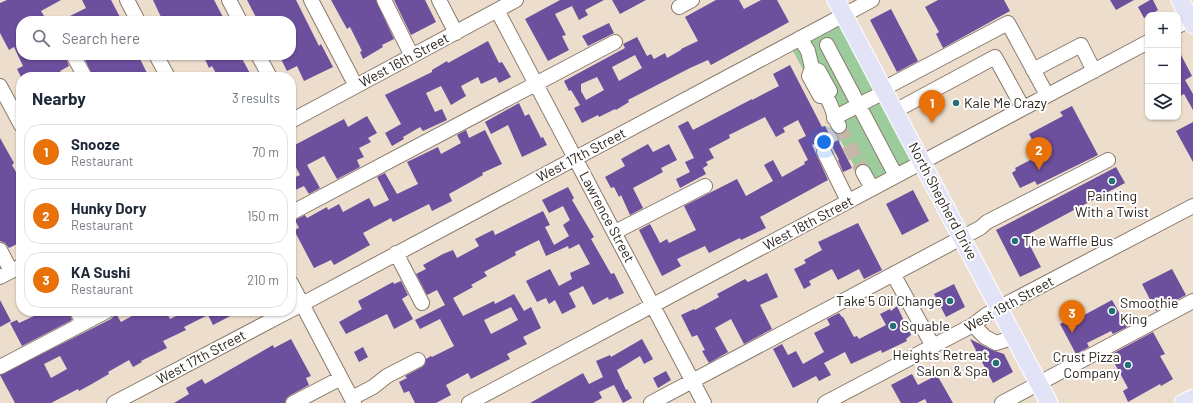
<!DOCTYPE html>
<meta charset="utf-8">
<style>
:root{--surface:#fff;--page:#f2f2f3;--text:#1f2937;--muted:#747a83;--line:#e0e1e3;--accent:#0f766e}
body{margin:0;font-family:Barlow,sans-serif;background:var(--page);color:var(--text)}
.controls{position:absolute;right:12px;top:12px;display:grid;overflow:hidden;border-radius:8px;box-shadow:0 1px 3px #0004}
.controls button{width:36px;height:36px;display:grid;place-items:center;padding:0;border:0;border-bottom:1px solid var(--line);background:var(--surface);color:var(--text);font:20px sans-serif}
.you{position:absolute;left:824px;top:142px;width:14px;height:14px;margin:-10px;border:3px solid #fff;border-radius:50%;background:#1a73e8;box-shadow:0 0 0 6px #1a73e833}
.badge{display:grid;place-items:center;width:26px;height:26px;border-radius:50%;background:var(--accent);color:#fff;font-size:13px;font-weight:700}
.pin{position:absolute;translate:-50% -33px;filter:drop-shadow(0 1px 2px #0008)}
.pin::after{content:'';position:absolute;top:21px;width:14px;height:12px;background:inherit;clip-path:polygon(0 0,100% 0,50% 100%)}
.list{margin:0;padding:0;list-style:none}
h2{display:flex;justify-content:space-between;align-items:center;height:52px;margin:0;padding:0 16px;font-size:17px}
h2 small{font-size:13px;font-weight:400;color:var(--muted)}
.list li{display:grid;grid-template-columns:26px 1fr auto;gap:12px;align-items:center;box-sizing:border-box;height:56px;margin:0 8px 8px;padding:0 8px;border:1px solid var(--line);border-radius:16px}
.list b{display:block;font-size:15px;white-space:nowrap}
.list p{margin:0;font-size:13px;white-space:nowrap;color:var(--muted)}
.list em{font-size:13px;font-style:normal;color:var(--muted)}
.icon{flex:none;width:22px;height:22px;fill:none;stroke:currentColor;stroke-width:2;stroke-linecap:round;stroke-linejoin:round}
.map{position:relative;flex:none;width:1193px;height:403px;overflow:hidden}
.search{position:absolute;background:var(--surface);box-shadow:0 1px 3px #0004;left:16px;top:16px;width:280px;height:44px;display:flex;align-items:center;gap:10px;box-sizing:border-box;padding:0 14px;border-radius:16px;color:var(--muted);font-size:15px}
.panel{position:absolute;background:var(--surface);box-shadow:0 1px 3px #0004;left:16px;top:72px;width:280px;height:244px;border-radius:16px}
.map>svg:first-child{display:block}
.green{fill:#9ccc9b}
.building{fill:#6c4f9d;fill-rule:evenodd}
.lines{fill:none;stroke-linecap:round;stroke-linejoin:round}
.minor-tunnel{stroke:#c6b8a9;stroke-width:14;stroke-dasharray:14 7;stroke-linecap:butt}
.minor-casing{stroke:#887a6b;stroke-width:16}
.major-casing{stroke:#fff;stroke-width:19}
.minor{stroke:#fff;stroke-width:14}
.major{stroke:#e2e3f7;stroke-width:17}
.poi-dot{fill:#257076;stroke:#fff;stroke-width:1.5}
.labels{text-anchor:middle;stroke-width:4;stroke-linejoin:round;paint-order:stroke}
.street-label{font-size:14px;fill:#2b251f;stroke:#fff}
.poi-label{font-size:14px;fill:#2b251f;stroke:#fff;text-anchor:start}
</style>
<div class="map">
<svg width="1193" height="403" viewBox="0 0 1193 403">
<rect width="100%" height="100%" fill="#edddcc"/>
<path class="green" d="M839 24 913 163 866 188 792 49Z"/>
<path class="building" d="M7 0H61L41 11 47 21H21V55H65L69 66 60 71 64 77H21L17 69 23 66 14 47 9 50 0 33V3Z
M82 0H111L122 21H60L86 8Z
M153 0H214L224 19 219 21H166L164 16 161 17Z
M247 0H296L319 46 321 44 333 67 304 81 297 66 287 71 279 55H291V21H258Z
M331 0H376L394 39 382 45 383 47 363 59 360 52 362 51 350 27 347 29Z
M394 0H425L436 22 411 35Z
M560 0H604L585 10 588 15 579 20 572 6 555 14 566 35 562 36 569 50 548 61 525 19Z
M612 0H646L620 14Z
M716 0H739L744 9 761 0H777L789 22 711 65 708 60 690 68 628 100 629 102 616 110 615 109 599 117 598 115 582 123 574 108 580 105 571 90 569 91 564 81 625 48 623 44 637 37 647 56 651 54 654 59 665 53 667 58 681 50V49L698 41 685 17ZM635 55 642 68 619 81 612 67ZM597 77 604 90 586 100 581 91V84Z
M938 0H1004L1010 11 943 48 936 34 939 32 925 7Z
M1110 0H1134L1116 10Z
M1150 0H1153L1158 10 1144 18 1138 7Z
M891 9 918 61 897 72 870 20Z
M609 23 614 33 588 46 582 36Z
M488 41 499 63 502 62 511 77 499 83 496 77 481 84 478 77 461 86 466 96 451 105 441 86 426 93 435 112 442 109 447 120 423 131 420 127 403 137 404 139 392 146 385 133 401 124 385 95 432 72V70L447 61 448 63Z
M1178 49 1192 76 1185 80 1193 94V110L1184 94 1178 97Z
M83 55H138L149 77H93Z
M203 55H240L252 77H218L212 66 209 68Z
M790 65 822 127 825 126 830 136 812 145 828 180 760 217 766 228 741 240 740 238 709 253 705 246 677 259 681 266 662 276 639 230 650 224 660 243 667 239 669 243 696 230 684 206 737 179 746 196 773 181 764 165 773 160 782 177 805 164 804 162 808 160 798 140 806 136 798 120 783 128 785 132 776 137 765 117 729 135 730 138 709 149 714 158 706 162 708 165 703 168 706 174 680 188 676 179 690 172 685 162 694 158 678 126 688 121 693 130 752 99V100L779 86 773 74Z
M519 103 525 116 529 114 541 138 543 137 547 145 522 157 508 125 491 134 485 122Z
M1072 106 1098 155 1037 185 1035 181 1020 188 1012 173 1016 170 1015 168 1040 155 1029 134 1063 116 1060 112Z
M367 116 377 133 368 138 371 142 359 148 364 157 357 160 360 167 337 179 324 156 307 165 320 188 309 194 304 186 293 191 291 187V179L300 175 291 158V147L344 119 348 127Z
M1193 122V162L1176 131Z
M466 130 469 138 485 130 502 164 482 173 483 175 449 194 452 201 432 211 429 204 393 222 391 218 363 233 370 245 334 265 331 260 314 268 294 230 299 228 295 220 305 215 307 218 327 207 328 210 339 204 343 212 369 198 374 207 389 200 377 177 385 173 397 194 418 184 407 162 438 147 441 154 461 143 457 135Z
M0 138 14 163 12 165 21 181V242L9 248 5 243 0 241Z
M838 140 852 168 843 172 838 160H839L831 144Z
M648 144 653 152 669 144 677 160 661 168 663 172 633 188 643 208 630 215 621 195 619 197 614 187 611 188 605 177 625 166 621 159Z
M1116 167 1125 183 1025 236 1041 267 1020 277 996 230Z
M568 187 574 198 572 200 594 237 591 239 611 274 614 273 624 293 609 300 608 297 593 305 583 286 569 293 576 307 562 314 555 300 549 304 546 298 537 302 526 281 550 269 559 286 572 279 570 273 590 264 579 244 569 249 568 246 546 256 539 240 515 252 516 255 484 272 487 276 471 285 473 287 453 298 463 316 494 301 495 304 514 294 524 311 531 307 541 328 523 337 527 344 507 354 510 359 471 379 468 373 446 385 451 395 436 403H415L409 391 404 393 399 382 407 378 405 376 422 367 425 364 426 359 431 356 432 357 454 346 440 319 420 329 415 320 445 305 437 290 427 295 416 274 426 269 423 265 443 254 453 250 457 258 479 246 475 239 493 230 495 235 543 211 550 225 545 227 554 245 569 236 563 225 570 220 563 206 549 213 542 200ZM511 307 518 320 491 334 484 320Z
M913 190 929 221 902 235 886 204Z
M858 223 882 270 864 279 859 269 838 280 832 269 809 281 811 285 804 289 794 269 806 263 804 260 822 250 818 242Z
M1172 269 1186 295 1156 311 1142 284Z
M767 273 778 297 760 305 772 329 744 344 731 319 715 328 728 352 709 363 702 351 705 350 697 335 692 337 681 315 694 309 695 310 719 297 717 294 745 279 748 282Z
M401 281 408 295 402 299 413 319 394 329 387 314 346 334 339 322 362 309 358 301 393 282 394 284Z
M954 284 965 307 946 317 934 294Z
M0 300 11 321 0 327Z
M1112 300 1127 327 1113 334 1111 331 1087 343 1089 347 1076 354 1060 324 1073 317 1075 320Z
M897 306 907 327 908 326 911 335 906 339 907 341 882 353 881 350 851 364 845 352 824 363 831 375 819 381 816 376 793 388 773 349 782 344 788 355 796 351 803 364 824 352 814 333 830 325 827 319 839 313 842 317H843L854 337 857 336 859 339 886 325 880 314 890 309 891 311Z
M32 311H69L72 320 22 346 10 323 17 320 19 323 34 316Z
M141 311H166L170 319 186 311H240L213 325 208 315 184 327 186 330 163 341 167 348 141 361 142 362 133 367 129 360 108 372 109 374 90 385 79 391 78 389 51 403H15L0 375 111 319 114 316 115 312 121 322ZM60 356 67 369 51 378 44 364Z
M1153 332 1165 354 1160 356 1173 379 1161 386 1160 384 1128 402 1123 391 1128 388 1110 355Z
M291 339 311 376 306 378 309 385 289 396 286 399 285 403H174L189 394 186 388 202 379 205 384 273 345 274 348Z
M642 339 653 359 644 364 640 356 617 370 626 390 627 389 632 398 623 403 614 385 599 392 602 398 593 403H530L583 373 589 384 603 377 596 361 610 355 611 357Z
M970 339 992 350 1004 354 1013 372 993 383Z
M363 347 368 357 359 362 354 352Z
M666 371 671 380 658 388 653 378Z
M912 374 918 385 937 375 953 403H927L925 399 917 403H901L891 385Z"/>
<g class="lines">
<path class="minor-tunnel" d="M839 126 863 172"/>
<g class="minor-casing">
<path id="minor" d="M127 0 138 21
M229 0 240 21
M311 0 356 86
M384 0 412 56
M439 0 456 33
M679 7 692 0
M497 10 704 403
M1178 26 1193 18
M800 38 808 51 812 68 816 76
M827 45 896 176
M73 55 85 77
M156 55 168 77
M258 55 270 77
M1033 70 1081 45 1094 71
M0 86 21 125
M883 89 1008 23 1047 95
M820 96 809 76 812 68 819 71 830 91
M828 100C833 108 834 118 839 126
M895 111 995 57 1023 108
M834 118 884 92
M291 121 516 0
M824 152 848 201
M863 172 872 188
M291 213 615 42
M615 232 705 186
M0 250 11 271
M396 253 422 303
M893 274 933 346
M0 277 21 266
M291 283 354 403
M291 310 872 0
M77 311 83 323
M973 325 985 337 996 343 1015 337
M0 367 107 311
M352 398 373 387 387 376 418 360
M114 403 289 311
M293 403 341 378
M469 403 1148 42
M651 403 980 228 987 222 1108 160
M825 403 973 325 986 315 1010 302 1193 206
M1002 403 1193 301"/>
</g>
<g class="major-casing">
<path id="major" d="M836 0 1049 403
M1180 0 1193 25
M1183 403 1193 398"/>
</g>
<use href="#minor" class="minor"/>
<use href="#major" class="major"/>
</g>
<g class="poi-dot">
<circle cx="956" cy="103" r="4"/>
<circle cx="1112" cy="181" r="4"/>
<circle cx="1015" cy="241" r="4"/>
<circle cx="950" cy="301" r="4"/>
<circle cx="1112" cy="311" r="4"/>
<circle cx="893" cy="326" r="4"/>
<circle cx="996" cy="363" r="4"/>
<circle cx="1128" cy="365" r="4"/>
</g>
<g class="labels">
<g class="street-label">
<text transform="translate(404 60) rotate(-28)" y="5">West 16th Street</text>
<text transform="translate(581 155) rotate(-28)" y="5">West 17th Street</text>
<text transform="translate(943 201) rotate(62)" y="5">North Shepherd Drive</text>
<text transform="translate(607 217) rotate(62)" y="5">Lawrence Street</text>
<text transform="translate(808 223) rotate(-28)" y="5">West 18th Street</text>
<text transform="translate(1009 304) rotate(-29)" y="5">West 19th Street</text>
<text transform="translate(201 357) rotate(-28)" y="5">West 17th Street</text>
</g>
<g class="poi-label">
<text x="964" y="108">Kale Me Crazy</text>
<text x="1112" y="201" text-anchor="middle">Painting<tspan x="1112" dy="16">With a Twist</tspan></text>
<text x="1023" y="246">The Waffle Bus</text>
<text x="942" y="306" text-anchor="end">Take 5 Oil Change</text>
<text x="1120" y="308">Smoothie<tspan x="1120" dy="16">King</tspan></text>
<text x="901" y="331">Squable</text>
<text x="988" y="360" text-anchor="end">Heights Retreat<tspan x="988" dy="16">Salon &amp; Spa</tspan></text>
<text x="1120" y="362" text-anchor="end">Crust Pizza<tspan x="1120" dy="16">Company</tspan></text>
</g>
</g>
</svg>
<div class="controls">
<button>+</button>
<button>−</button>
<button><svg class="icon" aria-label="layers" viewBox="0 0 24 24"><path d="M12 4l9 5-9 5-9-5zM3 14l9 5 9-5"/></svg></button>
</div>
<div class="you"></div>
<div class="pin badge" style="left:932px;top:123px;background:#e8710a">1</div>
<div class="pin badge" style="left:1039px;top:170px;background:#e8710a">2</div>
<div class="pin badge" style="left:1072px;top:333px;background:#e8710a">3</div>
<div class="search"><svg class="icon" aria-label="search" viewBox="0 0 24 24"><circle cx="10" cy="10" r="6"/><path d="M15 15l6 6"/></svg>Search here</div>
<section class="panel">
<h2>Nearby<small>3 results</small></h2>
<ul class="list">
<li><span class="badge" style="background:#e8710a">1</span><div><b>Snooze</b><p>Restaurant</p></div><em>70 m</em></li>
<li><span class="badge" style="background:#e8710a">2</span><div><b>Hunky Dory</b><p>Restaurant</p></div><em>150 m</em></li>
<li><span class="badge" style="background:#e8710a">3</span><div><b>KA Sushi</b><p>Restaurant</p></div><em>210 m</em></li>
</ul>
</section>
</div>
